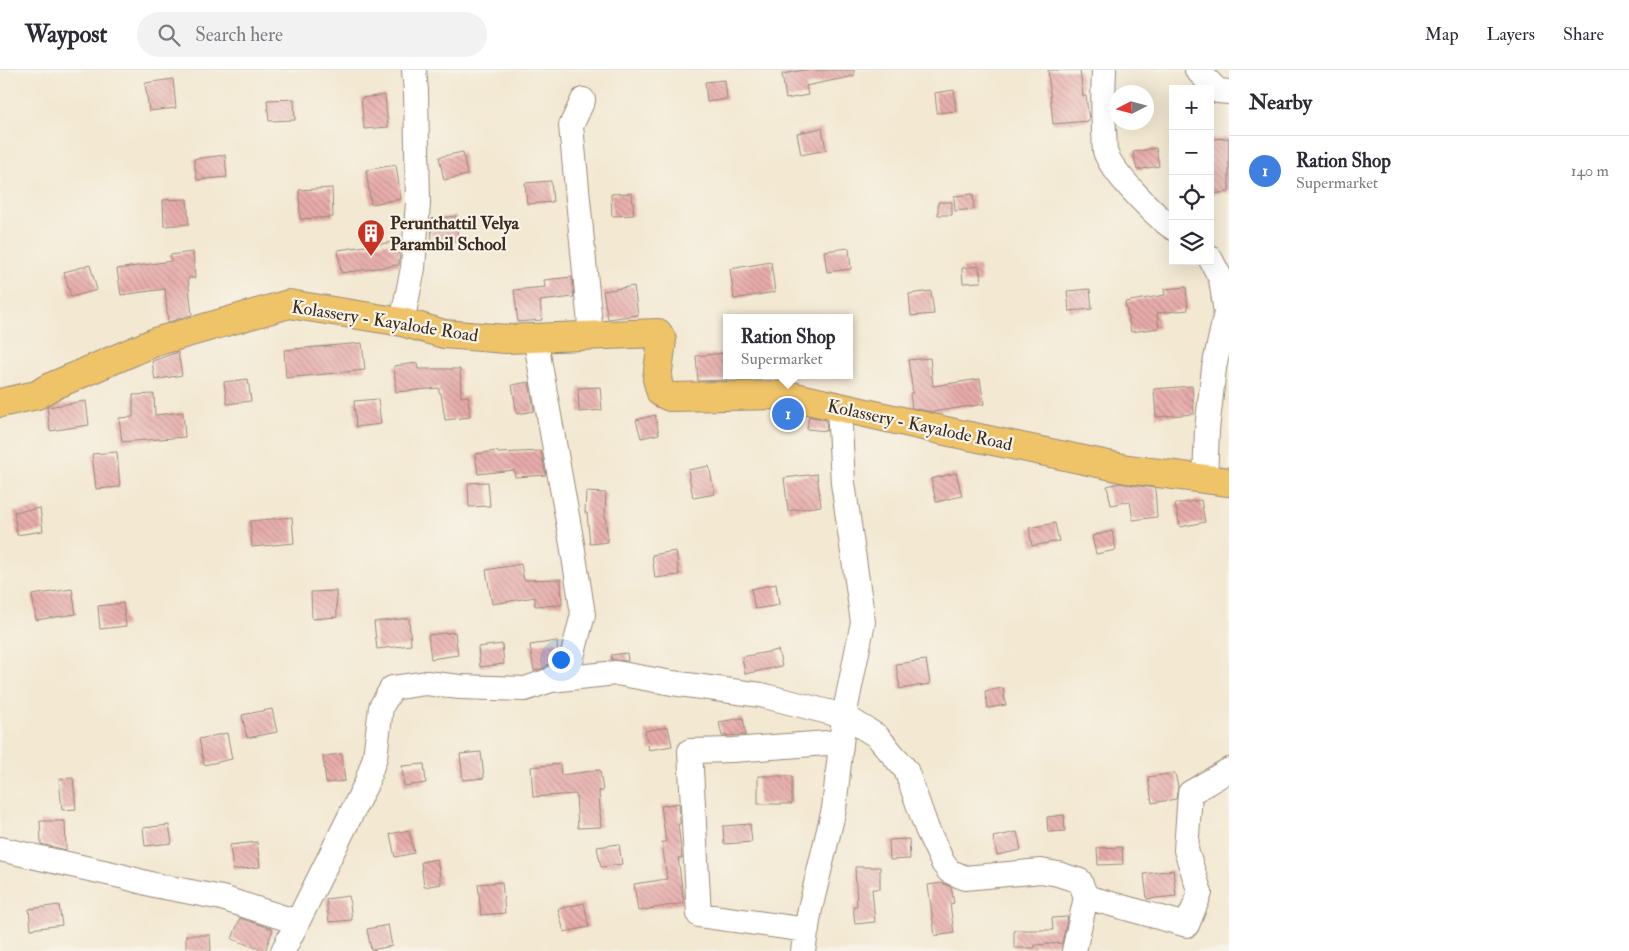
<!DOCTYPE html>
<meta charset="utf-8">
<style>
:root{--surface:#fff;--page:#f2f2f3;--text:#2b2b33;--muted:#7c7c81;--line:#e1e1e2;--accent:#1a73e8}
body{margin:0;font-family:"IM FELL Double Pica",serif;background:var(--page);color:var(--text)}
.controls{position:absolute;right:15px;top:15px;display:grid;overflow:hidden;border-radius:0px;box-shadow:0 5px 20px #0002}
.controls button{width:45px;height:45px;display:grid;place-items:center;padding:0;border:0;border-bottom:1px solid var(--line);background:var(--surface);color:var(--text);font:25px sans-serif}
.compass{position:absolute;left:1109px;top:15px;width:45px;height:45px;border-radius:50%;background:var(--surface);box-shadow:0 5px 20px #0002;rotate:264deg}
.you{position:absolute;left:560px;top:589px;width:18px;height:18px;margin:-12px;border:4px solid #fff;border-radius:50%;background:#1a73e8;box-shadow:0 0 0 8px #1a73e833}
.badge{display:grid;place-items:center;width:32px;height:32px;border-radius:50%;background:var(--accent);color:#fff;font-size:16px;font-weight:700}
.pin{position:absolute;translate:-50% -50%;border:2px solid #fff;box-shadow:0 1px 5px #0006}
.popup{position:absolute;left:723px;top:244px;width:130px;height:65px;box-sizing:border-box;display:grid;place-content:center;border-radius:0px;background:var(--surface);filter:drop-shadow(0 1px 4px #0005);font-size:16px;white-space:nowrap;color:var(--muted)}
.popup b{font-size:19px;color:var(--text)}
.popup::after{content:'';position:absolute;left:50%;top:100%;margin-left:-10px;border:10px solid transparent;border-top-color:var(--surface)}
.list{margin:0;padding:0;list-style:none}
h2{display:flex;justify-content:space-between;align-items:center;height:65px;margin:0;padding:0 20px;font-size:21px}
h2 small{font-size:16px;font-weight:400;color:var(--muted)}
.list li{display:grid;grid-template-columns:32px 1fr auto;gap:15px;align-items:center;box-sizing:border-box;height:70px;padding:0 20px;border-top:1px solid var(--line)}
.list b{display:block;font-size:19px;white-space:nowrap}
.list p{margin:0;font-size:16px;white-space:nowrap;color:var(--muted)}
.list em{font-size:16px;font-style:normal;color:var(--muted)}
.icon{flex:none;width:28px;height:28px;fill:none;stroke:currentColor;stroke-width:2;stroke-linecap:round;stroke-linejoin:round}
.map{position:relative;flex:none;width:1229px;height:881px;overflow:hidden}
header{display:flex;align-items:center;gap:30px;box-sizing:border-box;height:70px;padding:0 25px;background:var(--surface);border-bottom:1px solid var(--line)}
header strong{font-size:24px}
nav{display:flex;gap:28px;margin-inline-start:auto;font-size:18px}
.search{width:350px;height:45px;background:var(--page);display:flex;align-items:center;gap:12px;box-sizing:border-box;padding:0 18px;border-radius:28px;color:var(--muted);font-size:19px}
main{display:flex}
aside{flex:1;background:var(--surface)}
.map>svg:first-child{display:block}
.building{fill:url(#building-back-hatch)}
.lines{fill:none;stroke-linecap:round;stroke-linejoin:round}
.minor-casing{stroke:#978978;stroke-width:26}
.major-casing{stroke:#978978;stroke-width:30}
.minor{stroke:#fff;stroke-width:24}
.major{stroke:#efc469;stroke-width:28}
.labels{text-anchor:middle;stroke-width:4.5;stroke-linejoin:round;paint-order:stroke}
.poi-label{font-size:18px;font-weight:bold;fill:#3b2a1e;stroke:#f7f3e8;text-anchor:start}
.street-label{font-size:18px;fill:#3b2a1e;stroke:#f7f3e8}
</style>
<header>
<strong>Waypost</strong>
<div class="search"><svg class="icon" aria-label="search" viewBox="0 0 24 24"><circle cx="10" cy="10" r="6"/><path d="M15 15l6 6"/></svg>Search here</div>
<nav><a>Map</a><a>Layers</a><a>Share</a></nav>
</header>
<main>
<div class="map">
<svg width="1229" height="881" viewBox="0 0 1229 881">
<defs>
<pattern id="building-back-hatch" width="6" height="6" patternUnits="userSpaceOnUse" patternTransform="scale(1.25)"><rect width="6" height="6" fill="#e8acab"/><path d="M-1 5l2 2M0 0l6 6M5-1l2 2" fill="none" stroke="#bd8c8b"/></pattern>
</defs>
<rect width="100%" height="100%" fill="#f7f3e8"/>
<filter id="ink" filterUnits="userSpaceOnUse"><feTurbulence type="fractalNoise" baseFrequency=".02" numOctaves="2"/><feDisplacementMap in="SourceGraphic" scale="10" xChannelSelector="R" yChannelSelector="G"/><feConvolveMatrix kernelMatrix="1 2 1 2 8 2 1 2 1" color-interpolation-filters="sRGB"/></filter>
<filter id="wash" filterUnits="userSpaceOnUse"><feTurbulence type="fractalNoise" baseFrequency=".0096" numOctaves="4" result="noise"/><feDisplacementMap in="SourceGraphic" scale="20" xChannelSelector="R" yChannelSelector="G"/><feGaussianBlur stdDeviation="1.12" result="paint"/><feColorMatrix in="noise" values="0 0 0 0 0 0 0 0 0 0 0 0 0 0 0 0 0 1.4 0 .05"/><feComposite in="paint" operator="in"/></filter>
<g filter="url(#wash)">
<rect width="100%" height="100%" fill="#f3e8d1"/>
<g id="blocks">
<path class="building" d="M804 0H854V6L806 16 808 25 786 29 782 4Z
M1048 0H1080L1083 26H1086L1089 51 1053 54Z
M173 9 176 38 149 41 145 13Z
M725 10 727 29 707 32 705 12Z
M954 20 956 41 937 43 935 23Z
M385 25 388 57 364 59 361 28Z
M294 29 295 50 269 51 267 30Z
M822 58 826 80 801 85 797 63Z
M1229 68V122L1210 124V69Z
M1156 78 1159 96 1137 100 1133 82Z
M463 82 467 105 444 110 439 87Z
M225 85 227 107 197 110 194 89Z
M396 95 401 129 371 134 366 100Z
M551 111 553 132 527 134 525 113Z
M332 118 333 147 300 149 299 120Z
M632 123 634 145 612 146 611 124Z
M973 124 974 139 955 141 954 126Z
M187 129 189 154 164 156 163 130Z
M938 132H952V145H938Z
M456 146 458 171 432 173 431 149Z
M401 171 399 195 341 203 338 180Z
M849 178 851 199 827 202 824 181Z
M193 182 195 208H188L192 245 168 252 165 219 121 225 117 199 171 191 170 185Z
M771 192 775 222 734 229 730 199Z
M90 195 97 220 71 227 64 202Z
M979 196 981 212 963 213 962 198Z
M572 207 574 227 540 231 542 250 518 252 514 220 545 217 544 210Z
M634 216 638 245 608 249 603 221Z
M1186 217 1188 240 1157 243 1159 258 1131 262 1125 232 1165 225 1164 219Z
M1090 219 1092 239 1069 241 1067 221Z
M931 221 934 244 911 246 909 224Z
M362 273 365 300 286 308 284 280Z
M178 282 182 305 155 310 152 291Z
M725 283 727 310 698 311 696 286Z
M930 288 933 316 980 309 984 334 932 342 912 338 910 323H913L908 290Z
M417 293 418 299H460L461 327 468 326 470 347 445 350 441 323H439V318L396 322 394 296Z
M248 309 251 331 227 334 224 312Z
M529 312 534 341 517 344 512 315Z
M1192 316 1194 344 1156 347 1154 319Z
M600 317 602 340 579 342 578 318Z
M154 324 155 345 183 342 185 367 122 372 119 348 133 347V325Z
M378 329 381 354 356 357 354 331Z
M86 331 89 355 50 361 47 337Z
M655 345 659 364 641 368 636 350Z
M809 346 826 350 827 361 807 359Z
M497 381 498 383 541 381 546 405 515 407 514 400 478 404 475 384Z
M117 382 120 417 96 419 92 384Z
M709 396 715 424 693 428 688 400Z
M956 403 962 426 936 432 931 409Z
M817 404 821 436 788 441 784 408Z
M488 412 490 436 469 437 468 413Z
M1119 413 1155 418 1157 447 1133 450 1130 431 1111 435 1107 416Z
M586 422 606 423 605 444 608 472 590 474 587 443H585Z
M1201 430 1205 452 1180 457 1175 434Z
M40 438 43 461 17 465 14 442Z
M292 447 294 473 252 477 250 451Z
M1055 453 1059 471 1032 476 1029 458Z
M1112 461 1116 480 1096 484 1092 466Z
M676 481 679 505 655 508 652 485Z
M521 494 524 510 561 509 562 535 535 536V527L492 534 486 500Z
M776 514 779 535 755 539 751 519Z
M72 519 76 544 36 550 32 525Z
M336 521 337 547 312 549 311 522Z
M123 533 126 556 100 559 98 536Z
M409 548 411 575 377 579 374 552Z
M455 562 458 585 431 589 428 565Z
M557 571 558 587 544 598 534 601 530 575Z
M502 574 504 594 480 597 478 577Z
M778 580 782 596 745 604 742 587Z
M627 583 628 591 612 590 611 585Z
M926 590 930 614 900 619 896 594Z
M1003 618 1006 635 988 638 985 621Z
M272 639 277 662 247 668 242 645Z
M743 648 746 665 722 666 719 652Z
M668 657 672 676 649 680 645 661Z
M227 663 232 689 204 695 199 669Z
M481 682 484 708 463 710 460 684Z
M342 684 345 711 326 713 323 686Z
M424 694 426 713 404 716 402 696Z
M560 694 561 705 600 700 603 721H599L601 757 578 758 576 724 533 727 531 697Z
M1175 703 1178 717 1176 729 1152 733 1148 707Z
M758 706H792V734H758Z
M73 708 76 739 62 740 59 709Z
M679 733 680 754H678L682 788H678L684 833 638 841 634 814 667 809 662 772H666L661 736Z
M1064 745 1065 761 1048 762 1047 747Z
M40 751H65L66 780 41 774Z
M750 754 752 772 724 774 723 756Z
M169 755 172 773 145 776 143 758Z
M409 760 414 783 395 787 390 764Z
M1017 762 1021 780 997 785 993 767Z
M909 769 910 789 890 790 889 770Z
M257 772 260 797 233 800 230 775Z
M619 774 622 794 601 797 597 777Z
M1122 777 1123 794 1098 795 1097 778Z
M437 789 441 814 424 817 421 792Z
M855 797H880V819H872L875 852 855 854 853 836H857Z
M1173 800 1176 826 1147 829 1144 804Z
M502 812 505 843 481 845 478 814Z
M942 813 951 817 954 833 950 834 954 863 935 866 928 815Z
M349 826 352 850 329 852 326 829Z
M584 833 589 857 564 862 558 839Z
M59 835 62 855 31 859 29 839Z
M1068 847 1062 873 1035 875V878H1014V860H1053L1052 848Z
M240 848 273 859 265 881 232 869Z
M388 855 392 876 371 880 367 859Z
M186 865H210L211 881H186Z"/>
</g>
</g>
<g filter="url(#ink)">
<use href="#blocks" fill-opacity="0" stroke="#978978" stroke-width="1"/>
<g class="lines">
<g class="minor-casing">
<path id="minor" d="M1104 0C1103 21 1103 41 1104 62 1105 68 1104 75 1105 81 1110 100 1156 147 1173 158
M1197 0 1218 21 1229 22
M583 30 571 56 591 265
M402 252 413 198 418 133 416 21 414 0
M535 267 572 474 583 544 570 595 551 610
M1205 409 1207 360 1214 298 1226 243 1221 209 1210 188
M0 779 121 806 154 815 222 828 297 852
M1086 827 1187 855 1200 823 1186 780 1190 723 1229 700
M807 860 699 845 690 681 733 680 841 672
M283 881 366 714 375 687 381 637 392 618 426 613 460 617 525 619 551 610 616 603 672 613 761 625 844 646 877 666 906 700 927 759 943 793 949 801 965 808 1041 801 1058 804 1080 811 1086 827 1074 881
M803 881 810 839 834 739 844 646 863 552 843 413 839 337"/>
</g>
<g class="major-casing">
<path id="major" d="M0 333 37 325 48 318 155 272 289 234 402 252 444 264 506 269 658 263 662 270 657 309 661 323 670 327 786 325 950 362 1127 399 1229 412"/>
</g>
<use href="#minor" class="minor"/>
<use href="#major" class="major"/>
</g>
</g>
<defs>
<g id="building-pin" transform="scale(1.4375)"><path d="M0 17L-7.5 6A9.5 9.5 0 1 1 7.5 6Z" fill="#c8321e" stroke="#f7f3e8"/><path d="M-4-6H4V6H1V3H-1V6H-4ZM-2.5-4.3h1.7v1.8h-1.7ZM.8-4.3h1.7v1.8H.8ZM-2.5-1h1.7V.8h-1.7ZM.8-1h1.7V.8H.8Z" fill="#fff"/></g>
</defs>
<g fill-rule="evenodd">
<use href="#building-pin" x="371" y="163"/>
</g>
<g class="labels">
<g class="poi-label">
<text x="390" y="159">Perunthattil Velya<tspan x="390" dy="21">Parambil School</tspan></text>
</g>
<g class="street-label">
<text transform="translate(385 251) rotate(9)" y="6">Kolassery - Kayalode Road</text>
<text transform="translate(920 355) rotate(12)" y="6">Kolassery - Kayalode Road</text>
</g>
</g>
</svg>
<div class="controls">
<button>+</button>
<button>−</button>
<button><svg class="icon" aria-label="locate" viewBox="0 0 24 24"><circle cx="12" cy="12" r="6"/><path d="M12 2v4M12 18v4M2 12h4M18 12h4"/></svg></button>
<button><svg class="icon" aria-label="layers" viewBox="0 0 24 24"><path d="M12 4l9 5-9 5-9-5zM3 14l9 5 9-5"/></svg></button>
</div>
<svg class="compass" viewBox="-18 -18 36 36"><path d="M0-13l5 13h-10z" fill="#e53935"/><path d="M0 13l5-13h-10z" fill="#7c7c81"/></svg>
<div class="you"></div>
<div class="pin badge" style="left:788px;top:344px;background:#3f7fe0">1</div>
<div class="popup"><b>Ration Shop</b>Supermarket</div>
</div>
<aside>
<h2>Nearby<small></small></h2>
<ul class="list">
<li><span class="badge" style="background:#3f7fe0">1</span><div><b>Ration Shop</b><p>Supermarket</p></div><em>140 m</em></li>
</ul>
</aside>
</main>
